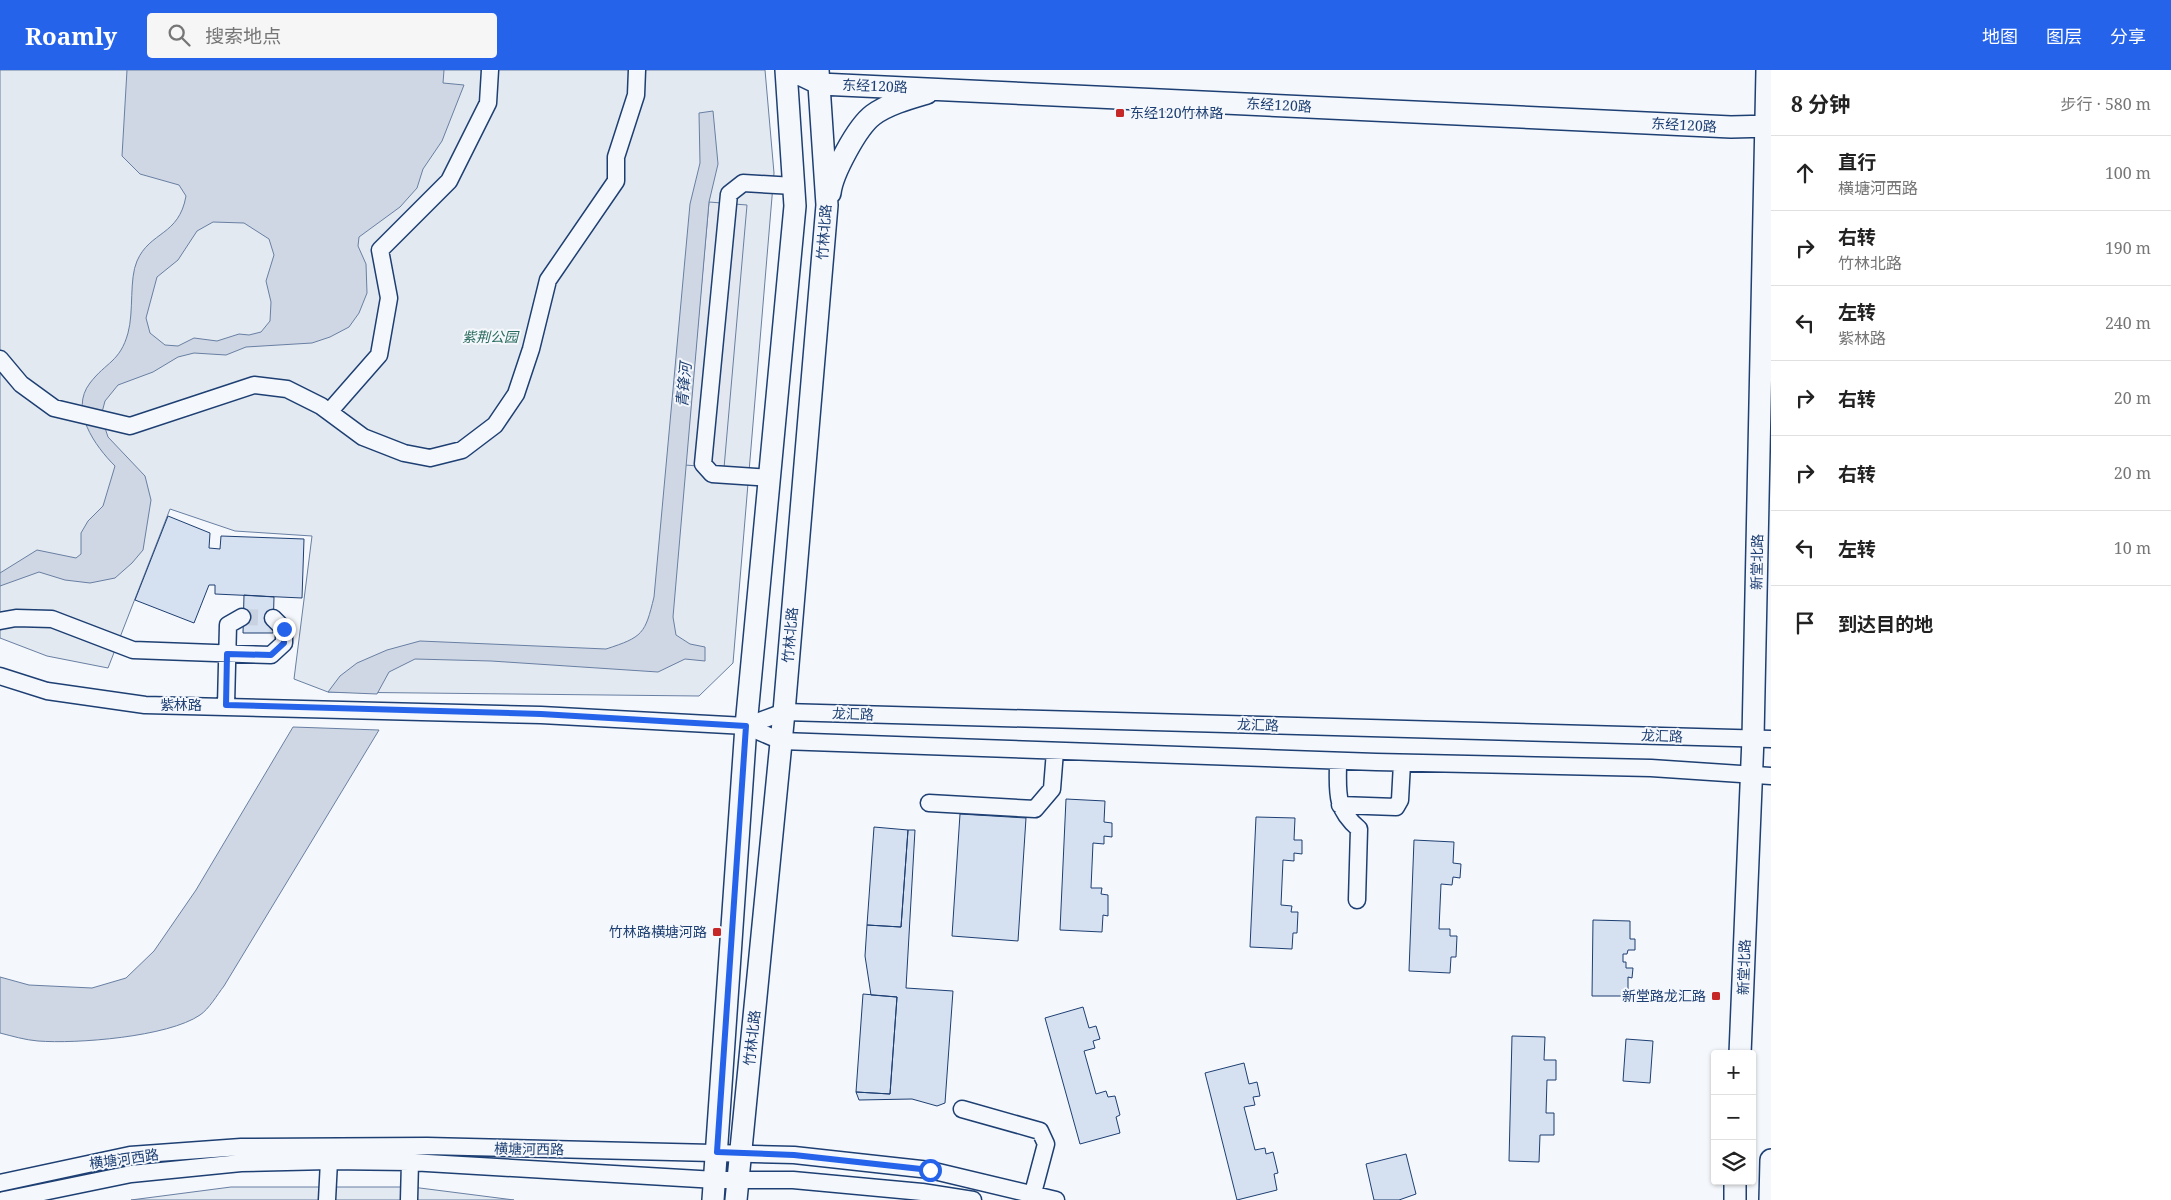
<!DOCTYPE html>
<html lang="zh">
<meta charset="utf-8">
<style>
:root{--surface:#fff;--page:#f6f6f6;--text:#222;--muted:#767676;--line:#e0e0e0;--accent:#2563eb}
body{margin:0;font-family:"Noto Serif","Noto Sans SC",serif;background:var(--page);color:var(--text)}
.controls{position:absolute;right:15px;bottom:15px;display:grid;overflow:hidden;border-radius:5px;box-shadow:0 1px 4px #0004}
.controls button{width:45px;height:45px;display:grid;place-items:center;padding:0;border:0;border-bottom:1px solid var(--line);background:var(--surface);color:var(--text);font:25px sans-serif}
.stop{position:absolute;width:15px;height:15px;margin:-11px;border:4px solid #2563eb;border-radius:50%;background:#fff}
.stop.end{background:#2563eb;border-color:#fff;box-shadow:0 1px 5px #0008}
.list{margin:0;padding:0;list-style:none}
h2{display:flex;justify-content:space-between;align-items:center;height:65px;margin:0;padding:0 20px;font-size:21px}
h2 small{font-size:16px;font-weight:400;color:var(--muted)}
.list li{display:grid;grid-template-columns:32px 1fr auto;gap:15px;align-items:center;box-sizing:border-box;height:75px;padding:0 20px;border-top:1px solid var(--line)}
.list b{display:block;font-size:19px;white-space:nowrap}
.list p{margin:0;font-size:16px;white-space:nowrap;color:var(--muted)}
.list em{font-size:16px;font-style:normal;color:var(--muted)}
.icon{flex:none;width:28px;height:28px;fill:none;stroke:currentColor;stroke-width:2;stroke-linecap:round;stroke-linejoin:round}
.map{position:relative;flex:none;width:1771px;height:1130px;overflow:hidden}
header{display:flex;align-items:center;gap:30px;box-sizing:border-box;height:70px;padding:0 25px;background:var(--accent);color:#fff}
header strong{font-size:24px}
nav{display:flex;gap:28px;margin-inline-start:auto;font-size:18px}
.search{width:350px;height:45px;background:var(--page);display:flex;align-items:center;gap:12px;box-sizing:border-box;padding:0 18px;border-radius:5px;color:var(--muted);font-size:19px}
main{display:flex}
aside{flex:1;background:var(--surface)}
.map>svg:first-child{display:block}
.green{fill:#e3e9f0;stroke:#687fa3}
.parking{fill:#e3e8f0;stroke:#687fa3}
.water{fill:#cfd7e4;stroke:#687fa3;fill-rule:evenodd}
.building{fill:#d5e0f0;stroke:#1d3f73}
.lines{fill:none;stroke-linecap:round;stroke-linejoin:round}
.minor-tunnel{stroke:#c9d2e0;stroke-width:16;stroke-dasharray:16 8;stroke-linecap:butt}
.minor-casing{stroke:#1d3f73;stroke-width:19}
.major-casing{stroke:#1d3f73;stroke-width:24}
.minor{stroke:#f4f7fb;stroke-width:16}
.major{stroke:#f4f7fb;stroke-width:21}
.route{stroke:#2563eb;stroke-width:6}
.poi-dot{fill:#c62828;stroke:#f4f7fb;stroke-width:2}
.labels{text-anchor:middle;stroke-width:4;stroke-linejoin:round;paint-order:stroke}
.street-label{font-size:14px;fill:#1d3f73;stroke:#f4f7fb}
.poi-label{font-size:14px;fill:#1d3f73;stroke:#f4f7fb;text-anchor:end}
.park-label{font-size:14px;font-style:italic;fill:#2c6c60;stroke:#f4f7fb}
.water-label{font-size:15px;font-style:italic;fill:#1d3f73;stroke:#f4f7fb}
</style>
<header>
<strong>Roamly</strong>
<div class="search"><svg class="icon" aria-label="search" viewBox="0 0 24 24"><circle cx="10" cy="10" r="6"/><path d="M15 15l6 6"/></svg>搜索地点</div>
<nav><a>地图</a><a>图层</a><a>分享</a></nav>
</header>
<main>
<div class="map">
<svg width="1771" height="1130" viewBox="0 0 1771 1130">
<rect width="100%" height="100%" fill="#f4f7fb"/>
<path class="green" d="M0 0H765L774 103 733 593 699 626 328 622 294 609 312 466 235 461 170 439 108 598 47 586 0 568Z
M231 1117H412L514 1130H131Z"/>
<path class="parking" d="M709 132 747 135 724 398 685 395Z"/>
<path class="water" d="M127 0H444L443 13 464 15 442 71 423 99 417 118 400 137 359 167 358 176 366 194 367 223 359 243 349 257 330 267 312 273 246 277 226 285 194 283 178 287 153 302 118 315 105 331 101 346 108 367 145 406 151 430 143 480 132 493 115 508 90 513 65 510 39 502 0 516V503L37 480 76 488 81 484V463L88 451 103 436 115 396C95 376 69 340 90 313 106 292 120 292 128 263 134 241 129 209 137 191 150 161 179 166 186 126L179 115 140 104 122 86ZM213 152 244 153 269 169 274 185 266 211 271 232 270 251 261 262 249 265 239 264 217 271 194 268 178 276 165 275 150 263 146 248 157 207 178 190 197 161Z
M713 41 718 94 709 132 673 547 676 565 690 574 705 577V591L685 589 658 602 491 591 415 589 389 602 377 624 328 622 340 606 357 593 387 580 420 571 606 579C643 567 645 564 654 527L690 134 700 93 699 43Z
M293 657 379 660 224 916C217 925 209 939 200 945 168 967 76 974 38 971 25 970 12 966 0 963V907L29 915 92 918 126 908 154 881 196 820Z"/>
<path class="building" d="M168 446 210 463 209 478 220 479 221 466 304 469 302 528 215 524V515H209L194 553 135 530Z
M244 525 274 527 273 563H243Z
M1066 729 1105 731 1104 752 1112 753V767L1104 766V774L1093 773 1091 818H1102L1101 824 1108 825V846L1103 845 1102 862 1060 860Z
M960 744 1026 748 1018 871 952 866Z
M1256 747 1295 748 1294 770H1302V784L1294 783V791L1283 790 1281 835 1292 836 1291 842H1298L1297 863H1293L1292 879 1250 877Z
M874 757 908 760 901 857 867 855Z
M908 760H915L906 918 953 921 945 1033 937 1036 912 1029 859 1030 856 1022 890 1024 897 927 871 925 865 886 867 855 901 857Z
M1414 770 1454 772 1453 793 1461 794 1460 808 1453 807 1452 815 1441 814 1439 859H1450V866H1457L1456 887H1451L1450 903 1409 901Z
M1593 850 1630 851V869H1635V880H1628L1627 884H1623V892H1626V898H1633L1632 908 1628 907V926H1592Z
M863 924 897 927 890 1024 856 1022Z
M1083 937 1089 958 1096 956 1100 969 1093 971 1095 978 1084 981 1096 1024 1106 1021 1108 1027 1115 1026 1120 1045 1116 1047 1120 1063 1080 1074 1045 948Z
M1512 966 1545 967 1544 990H1556V1010H1547L1546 1043H1554V1065H1540L1539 1092 1509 1091Z
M1626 969 1653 971 1650 1013 1623 1011Z
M1244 993 1249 1014 1257 1012 1260 1026 1253 1027 1255 1035 1244 1037 1255 1080 1265 1078 1266 1084 1273 1082 1278 1103 1274 1104 1277 1120 1237 1130 1205 1003Z
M1406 1084 1416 1124 1399 1130H1374L1366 1094Z"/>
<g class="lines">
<path class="minor-tunnel" d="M242 547 273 548"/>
<g class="minor-casing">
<path id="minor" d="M0 289 21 314 54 338 130 356 254 315 287 319 321 336 363 367 404 383 430 388 462 380 495 355 516 324 531 279 548 210 616 111V87L636 25 637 0
M329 342 379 285 389 228 380 180 449 111 488 33 490 0
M770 408 712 404 703 394 729 124 743 113 794 116
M0 551 16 548 52 549 133 580 271 585 284 573V559L273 548
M0 606 47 621 145 635 541 645 746 656 781 671 1376 692 1651 698 1771 706
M226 635 228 555 242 547
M746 656 784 642 1771 669
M1338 691C1338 721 1334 738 1359 759L1357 830
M929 733 1035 739 1052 719 1055 681
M1340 735 1396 737 1400 730 1402 693
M962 1039 1040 1061 1046 1074 1033 1123
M0 1113 130 1085 241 1077 427 1076 794 1085 930 1100 1056 1130
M4 1130 131 1104 241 1093 329 1091 410 1092 716 1110H793L922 1122 973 1130
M327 1130 329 1091
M409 1130 410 1092"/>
</g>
<g class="major-casing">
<path id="major" d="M791 0 820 14 1731 57 1771 56
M830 123C832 104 857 57 873 45 888 34 910 28 927 23
M1740 984 1753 668 1767 0
M713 1130 746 656 795 136 786 0
M736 1130 784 642 827 135 818 0
M1735 1130V1111
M1770 1130 1771 1090"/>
</g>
<use href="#minor" class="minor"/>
<use href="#major" class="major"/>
</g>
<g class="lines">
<path class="route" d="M284 559V573L271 585 227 584 226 635 541 644 746 656 717 1082 794 1085 930 1100"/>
</g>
<g class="poi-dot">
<rect x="1115" y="38" width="10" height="10" rx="2.5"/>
<rect x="712" y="857" width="10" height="10" rx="2.5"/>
<rect x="1711" y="921" width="10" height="10" rx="2.5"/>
</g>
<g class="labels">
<g class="street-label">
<text transform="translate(875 16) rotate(2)" y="5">东经120路</text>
<text transform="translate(1279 35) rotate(3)" y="5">东经120路</text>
<text transform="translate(1684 55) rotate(3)" y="5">东经120路</text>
<text transform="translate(824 162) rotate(-86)" y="5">竹林北路</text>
<text transform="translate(1757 492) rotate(-89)" y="5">新堂北路</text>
<text transform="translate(790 565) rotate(-85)" y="5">竹林北路</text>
<text x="181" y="640">紫林路</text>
<text transform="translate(853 644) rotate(2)" y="5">龙汇路</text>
<text transform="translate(1258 655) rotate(2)" y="5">龙汇路</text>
<text transform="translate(1662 666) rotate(2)" y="5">龙汇路</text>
<text transform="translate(1744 897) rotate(-88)" y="5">新堂北路</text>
<text transform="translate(752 968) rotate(-84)" y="5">竹林北路</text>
<text transform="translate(529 1079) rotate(1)" y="5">横塘河西路</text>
<text transform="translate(124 1089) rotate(-8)" y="5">横塘河西路</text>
</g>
<g class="poi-label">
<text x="1130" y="48" text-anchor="start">东经120竹林路</text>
<text x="707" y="867">竹林路横塘河路</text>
<text x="1706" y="931">新堂路龙汇路</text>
</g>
<g class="park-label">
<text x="490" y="272">紫荆公园</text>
</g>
<g class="water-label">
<text transform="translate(684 315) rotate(-85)" y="5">青锋河</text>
</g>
</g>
</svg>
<div class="controls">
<button>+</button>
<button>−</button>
<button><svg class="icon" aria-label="layers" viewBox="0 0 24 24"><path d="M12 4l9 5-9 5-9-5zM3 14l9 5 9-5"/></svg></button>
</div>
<div class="stop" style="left:930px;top:1100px"></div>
<div class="stop end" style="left:284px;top:559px"></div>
</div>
<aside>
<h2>8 分钟<small>步行 · 580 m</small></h2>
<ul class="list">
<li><svg class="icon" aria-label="ahead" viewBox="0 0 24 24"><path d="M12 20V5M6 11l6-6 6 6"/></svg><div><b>直行</b><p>横塘河西路</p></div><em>100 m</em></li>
<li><svg class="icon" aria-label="right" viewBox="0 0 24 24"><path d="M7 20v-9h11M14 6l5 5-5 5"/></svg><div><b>右转</b><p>竹林北路</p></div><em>190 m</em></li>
<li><svg class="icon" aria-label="left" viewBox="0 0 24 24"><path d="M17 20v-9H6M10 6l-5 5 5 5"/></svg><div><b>左转</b><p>紫林路</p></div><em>240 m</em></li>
<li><svg class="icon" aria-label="right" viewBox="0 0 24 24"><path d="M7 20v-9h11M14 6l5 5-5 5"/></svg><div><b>右转</b></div><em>20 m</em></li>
<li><svg class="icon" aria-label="right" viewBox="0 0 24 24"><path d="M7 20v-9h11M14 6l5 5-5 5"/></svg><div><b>右转</b></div><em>20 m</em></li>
<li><svg class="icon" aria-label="left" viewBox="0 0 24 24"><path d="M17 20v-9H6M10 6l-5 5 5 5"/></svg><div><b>左转</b></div><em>10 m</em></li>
<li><svg class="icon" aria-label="arrive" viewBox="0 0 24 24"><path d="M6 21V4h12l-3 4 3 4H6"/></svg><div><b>到达目的地</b></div></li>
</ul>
</aside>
</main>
